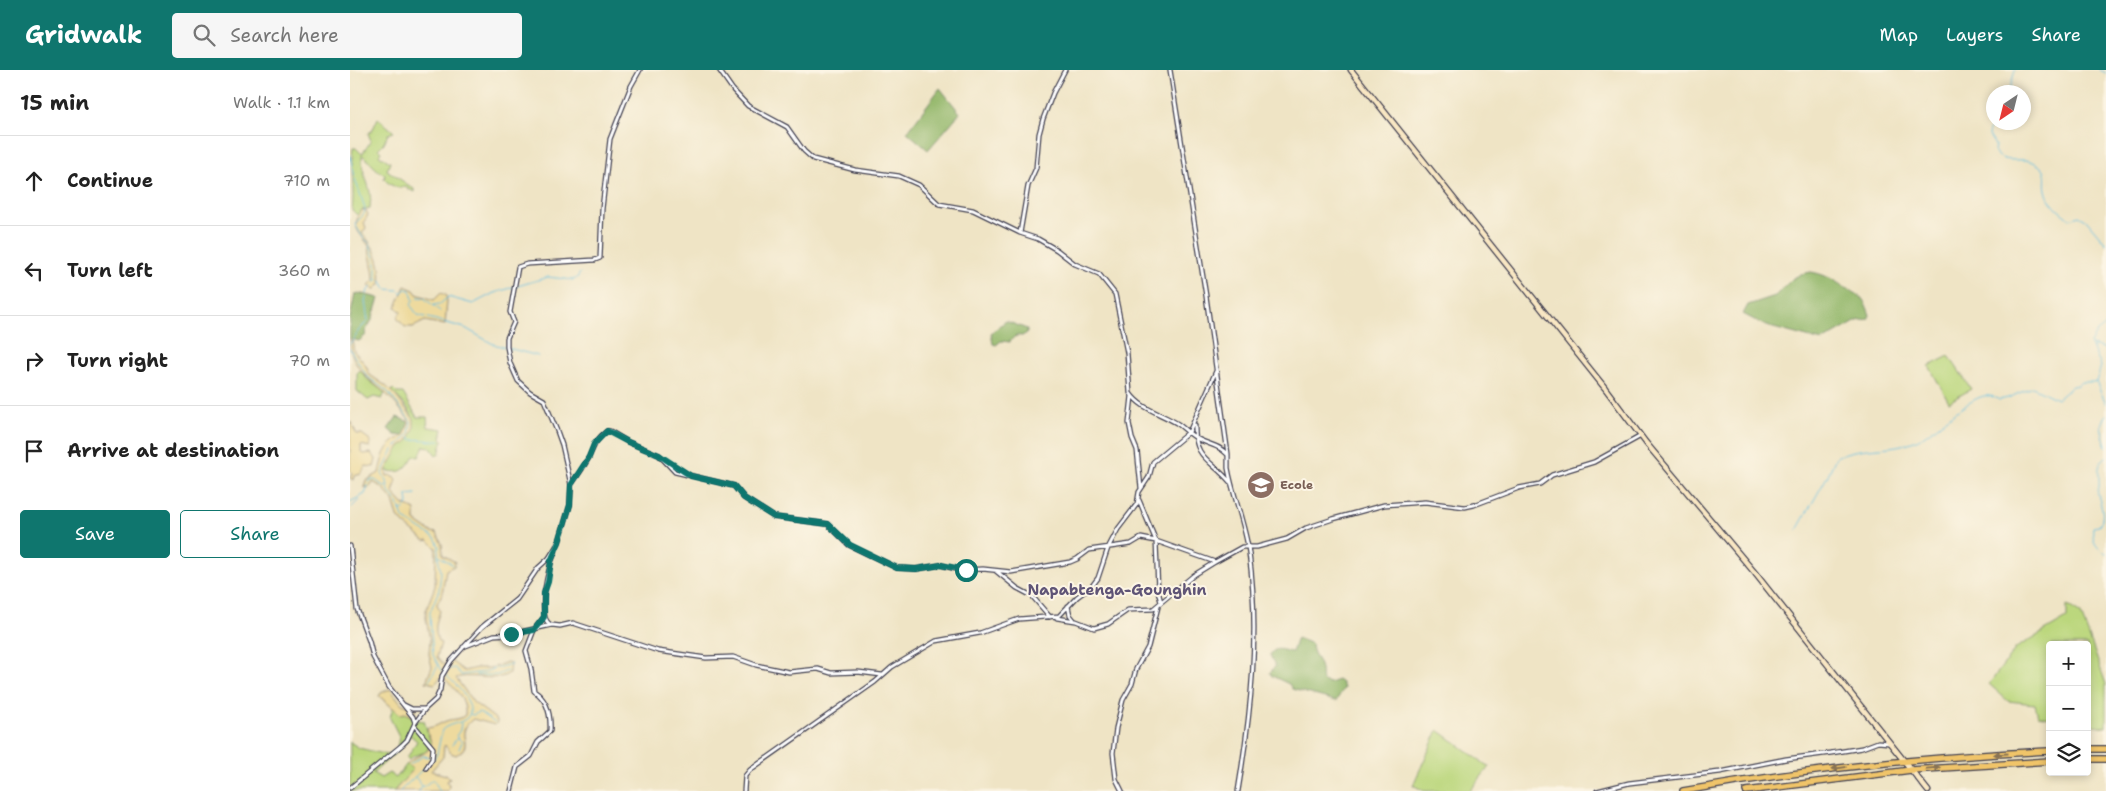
<!DOCTYPE html>
<meta charset="utf-8">
<style>
:root{--surface:#fff;--page:#f6f6f6;--text:#222;--muted:#767676;--line:#e0e0e0;--accent:#0f766e}
body{margin:0;font-family:"Shantell Sans",sans-serif;background:var(--page);color:var(--text)}
.controls{position:absolute;right:15px;bottom:15px;display:grid;overflow:hidden;border-radius:5px;box-shadow:0 2px 8px #0003}
.controls button{width:45px;height:45px;display:grid;place-items:center;padding:0;border:0;border-bottom:1px solid var(--line);background:var(--surface);color:var(--text);font:25px sans-serif}
.compass{position:absolute;left:1636px;top:15px;width:45px;height:45px;border-radius:50%;background:var(--surface);box-shadow:0 2px 8px #0003;rotate:215deg}
.stop{position:absolute;width:15px;height:15px;margin:-11px;border:4px solid #0f766e;border-radius:50%;background:#fff}
.stop.end{background:#0f766e;border-color:#fff;box-shadow:0 1px 5px #0008}
.list{margin:0;padding:0;list-style:none}
h2{display:flex;justify-content:space-between;align-items:center;height:65px;margin:0;padding:0 20px;font-size:21px}
h2 small{font-size:16px;font-weight:400;color:var(--muted)}
.list li{display:grid;grid-template-columns:32px 1fr auto;gap:15px;align-items:center;box-sizing:border-box;height:90px;padding:0 20px;border-top:1px solid var(--line)}
.list b{display:block;font-size:19px;white-space:nowrap}
.list em{font-size:16px;font-style:normal;color:var(--muted)}
.actions{display:flex;gap:10px;padding:15px 20px}
.actions a{flex:1;padding:11px 0;border:1px solid var(--accent);border-radius:5px;text-align:center;font-size:18px;color:var(--accent)}
.actions .main{background:var(--accent);color:#fff}
.icon{flex:none;width:28px;height:28px;fill:none;stroke:currentColor;stroke-width:2;stroke-linecap:round;stroke-linejoin:round}
.map{position:relative;flex:none;width:1756px;height:721px;overflow:hidden}
header{display:flex;align-items:center;gap:30px;box-sizing:border-box;height:70px;padding:0 25px;background:var(--accent);color:#fff}
header strong{font-size:24px}
nav{display:flex;gap:28px;margin-inline-start:auto;font-size:18px}
.search{width:350px;height:45px;background:var(--page);display:flex;align-items:center;gap:12px;box-sizing:border-box;padding:0 18px;border-radius:5px;color:var(--muted);font-size:19px}
main{display:flex}
aside{flex:1;background:var(--surface)}
.map>svg:first-child{display:block}
.green{fill:#bbd77d;stroke:#6e7c5c}
.forest{fill:#94b86c;stroke:#5b6d54}
.sand{fill:#eeda9e;stroke:#887e6c}
.lines{fill:none;stroke-linecap:round;stroke-linejoin:round}
.stream{stroke:#64bfe2;stroke-width:1}
.street-casing{stroke:#413f50;stroke-width:5.5}
.secondary-casing{stroke:#413f50;stroke-width:7}
.highway-casing{stroke:#413f50;stroke-width:8}
.street{stroke:#fff;stroke-width:3}
.secondary{stroke:#f9e7c3;stroke-width:4.5}
.highway{stroke:#f0c469;stroke-width:5.5}
.oneway{fill:#897352}
.route{stroke:#0f766e;stroke-width:6}
.labels{text-anchor:middle;stroke-width:4;stroke-linejoin:round;paint-order:stroke}
.education-label{font-size:12px;font-weight:bold;fill:#785e54;stroke:#fcf5e5;text-anchor:start}
.quarter-label{font-size:15px;font-weight:bold;fill:#5f5476;stroke:#fcf5e5}
</style>
<header>
<strong>Gridwalk</strong>
<div class="search"><svg class="icon" aria-label="search" viewBox="0 0 24 24"><circle cx="10" cy="10" r="6"/><path d="M15 15l6 6"/></svg>Search here</div>
<nav><a>Map</a><a>Layers</a><a>Share</a></nav>
</header>
<main>
<aside>
<h2>15 min<small>Walk · 1.1 km</small></h2>
<ul class="list">
<li><svg class="icon" aria-label="ahead" viewBox="0 0 24 24"><path d="M12 20V5M6 11l6-6 6 6"/></svg><div><b>Continue</b></div><em>710 m</em></li>
<li><svg class="icon" aria-label="left" viewBox="0 0 24 24"><path d="M17 20v-9H6M10 6l-5 5 5 5"/></svg><div><b>Turn left</b></div><em>360 m</em></li>
<li><svg class="icon" aria-label="right" viewBox="0 0 24 24"><path d="M7 20v-9h11M14 6l5 5-5 5"/></svg><div><b>Turn right</b></div><em>70 m</em></li>
<li><svg class="icon" aria-label="arrive" viewBox="0 0 24 24"><path d="M6 21V4h12l-3 4 3 4H6"/></svg><div><b>Arrive at destination</b></div></li>
</ul>
<div class="actions"><a class="main">Save</a><a>Share</a></div>
</aside>
<div class="map">
<svg width="1756" height="721" viewBox="0 0 1756 721">
<rect width="100%" height="100%" fill="#fcf5e5"/>
<filter id="ink" filterUnits="userSpaceOnUse"><feTurbulence type="fractalNoise" baseFrequency=".02" numOctaves="2"/><feDisplacementMap in="SourceGraphic" scale="10" xChannelSelector="R" yChannelSelector="G"/><feConvolveMatrix kernelMatrix="1 2 1 2 8 2 1 2 1" color-interpolation-filters="sRGB"/></filter>
<filter id="wash" filterUnits="userSpaceOnUse"><feTurbulence type="fractalNoise" baseFrequency=".0096" numOctaves="4" result="noise"/><feDisplacementMap in="SourceGraphic" scale="20" xChannelSelector="R" yChannelSelector="G"/><feGaussianBlur stdDeviation="1.12" result="paint"/><feColorMatrix in="noise" values="0 0 0 0 0 0 0 0 0 0 0 0 0 0 0 0 0 1.4 0 .05"/><feComposite in="paint" operator="in"/></filter>
<g filter="url(#wash)">
<rect width="100%" height="100%" fill="#efe4c5"/>
<path class="green" d="M28 48 44 62 38 64 34 73 28 79 31 82 29 85 40 92 37 100 64 119V122L55 117C46 119 40 115 34 109L35 105C25 100 21 92 12 85 10 105 24 116 20 138L12 140 7 145 2 140C5 122 0 94 3 78H6L12 84 21 71 18 63 22 61Z
M1599 286 1621 319 1599 332 1579 296Z
M10 300 17 309 35 323 32 329 24 327 18 330 7 321V303Z
M43 319 47 323H53L67 347H77L78 357 93 359 91 368 93 370 89 384 86 385 80 377 74 376 69 387 64 386C54 401 53 403 36 401 39 395 41 388 45 382 48 378 52 375 56 371 73 350 57 336 41 321Z
M1717 535 1731 544 1756 614V657L1737 654V575H1700V648L1688 646 1685 634 1658 631 1639 614 1666 578 1717 548Z
M43 637 50 644 55 643 63 647 65 653 67 650 74 651 81 673 76 682 63 686 59 690 57 688 67 671 60 665 51 678 23 703 31 708 39 703 46 708 57 694 63 700 44 721H0V672L9 678 38 685 47 679 49 666 40 648Z
M1088 660 1139 697 1120 721H1074L1063 715Z"/>
<path class="forest" d="M590 18 610 43 578 80 557 62Z
M1461 202C1473 204 1481 208 1491 215 1508 226 1512 222 1520 245L1518 249 1507 251 1472 271 1416 256 1393 244 1398 235 1425 226 1442 209 1451 204Z
M8 223 29 228 22 250 15 262 16 265 9 271 0 269V249L5 224Z
M656 251 677 259V263L672 266C666 265 663 267 660 272L651 271 646 275 643 274 641 263Z
M47 347 59 352 54 366 45 365 38 359Z
M947 568 962 574C962 584 969 589 971 599 972 604 970 606 973 611L979 613 988 610 992 613 994 618 986 631 942 619 939 614 922 606 920 603 925 596 920 585C926 575 933 581 942 582Z"/>
<path class="sand" d="M12 140H16L18 145 14 152 16 158 12 163C25 177 33 195 30 214L25 219 22 218 19 215 24 210C24 197 19 188 19 176 9 161 0 158 12 140Z
M55 216 64 220 67 224 84 230 91 223 96 225 97 231 95 255 75 251 63 257H55L47 248 51 242 46 237Z
M0 269H2L4 281 15 294 20 305 36 316 46 326 64 349V359L58 371 50 376 36 401 37 406 40 405 47 409 43 423 53 434 65 440V451L81 462 87 463 92 474 93 485 105 492 104 496 96 500 92 524 87 534 90 541C86 553 84 558 88 571L91 573 87 587 94 595 102 585 104 587 101 591 114 601 126 598H142L157 592 160 593 159 603C148 613 121 603 106 608L123 632 147 650V653L145 655 123 649C102 666 127 673 106 685L101 683 95 675 94 676 93 687 81 701 96 705 100 709 97 711 99 715 98 721H44L63 700 57 694C63 686 80 684 81 674 81 669 77 663 77 658 86 657 89 654 96 651 104 648 108 651 115 645 117 627 102 617 92 606L85 614 76 612 82 597 79 584 80 570 76 548V540L85 516 86 478 78 470 75 471 53 453 48 447 43 431 33 418 23 412 19 418 14 417 16 411 29 403C33 384 35 374 54 366L59 352 58 349C51 340 43 330 34 322 16 307 0 295 0 269Z
M0 351 7 364H12L20 370V377L11 375V382L14 384 21 383 26 389 24 397 16 396 11 404 4 406 3 410 0 408 2 403 0 400Z
M40 619 52 634 66 639 63 647 55 643 50 644 29 626 31 623Z"/>
<g class="lines">
<path class="stream" d="M1750 0 1756 3
M1659 22 1665 0
M1647 52 1641 55 1638 64 1645 75 1644 81C1655 99 1675 81 1692 98 1698 104 1694 112 1696 120 1698 132 1709 142 1720 149L1729 146 1736 150 1756 174
M0 85 3 103 15 138 14 144 5 154 12 166 20 174 26 195V212L18 220 15 231 18 251 9 260 0 274
M26 207 33 213 36 219 48 220 52 223 55 219 60 220 63 229 61 236 68 245 115 258 143 274 188 286
M65 230 68 227 74 228 90 241
M84 235 90 234 98 227 123 234 144 223 198 207 223 210 227 208 230 203
M1756 255 1747 262 1740 273 1751 296 1746 312 1756 333
M1742 275 1756 279
M0 279 17 306 38 322 61 351 59 364 43 380 32 403 37 411 39 422 48 433 53 448 85 468 89 476 88 486 91 502 89 520 80 542V547L83 585 92 602
M1756 345 1751 357 1756 377
M59 366 62 370C72 368 79 372 90 371
M1756 387C1745 395 1750 405 1749 417 1748 422 1747 420 1748 425 1751 436 1756 445 1749 456L1743 457C1742 470 1744 476 1756 484
M0 432 15 424 20 410H25L35 417 38 416
M2 437 10 429
M50 439 54 440 58 434 57 425 66 424
M1447 460 1477 407 1486 387C1514 373 1545 384 1574 366 1589 356 1619 329 1634 326 1639 325 1645 327 1649 330L1658 328 1683 317 1707 329 1722 316 1728 315 1731 312H1746
M89 486 103 495
M98 599 105 598 111 605 134 602 161 594
M126 605H147L157 601
M79 611 87 597
M120 644 123 645 129 642 145 653
M102 675 107 668
M109 679 112 672 106 666 110 660 111 653
M83 690 87 684 92 660C98 654 107 654 114 650 132 640 105 612 95 605
M60 694 73 686 81 687
M65 707 73 717 83 709 90 721
M50 721 74 698
M69 721 72 716"/>
</g>
</g>
<g filter="url(#ink)">
<g class="lines">
<g class="street-casing">
<path id="street" d="M369 0 383 20 398 36 437 57 454 81 463 89 505 100 549 106 569 115 589 134 623 140 670 163 688 169 707 180 725 194 749 204 765 224 777 283 780 323C792 340 811 343 828 354 835 359 841 366 850 370 860 375 869 375 877 384
M820 0 856 226 878 384V398C883 426 895 454 899 483 910 562 901 643 888 721
M670 163 678 116 686 98 689 64 693 49 703 23 715 0
M782 326 779 353 782 368 787 380 791 418
M845 355C844 390 861 389 880 412
M321 394 339 405
M221 415C227 406 234 397 239 387 244 376 246 369 257 361H260L278 372 309 385 325 402 384 416 394 428 424 447 478 454 499 475 547 498 566 499 591 495 610 500 633 499 661 502 720 492 727 489 739 480 781 474 791 468 806 471 865 492 892 477H907L937 469 956 458 983 449 1034 435 1075 432 1115 437 1124 435 1169 418 1190 414 1202 405 1244 392 1291 366
M789 430 806 471 808 521 811 532
M0 476 7 539 19 571 23 587 39 617 63 647 65 653 57 670 52 675 0 718
M646 501 667 518 682 526 700 547
M718 536 720 545 724 550
M707 548 726 551 744 558 758 554 778 540 803 539 844 505 865 492
M201 555C185 547 199 495 205 482
M113 577 144 565 161 564 202 555 210 556 223 553 308 581 356 588 383 587 406 595 439 602 468 599 481 603 508 602 532 605
M54 635 62 639H74
M65 653 75 639 86 629 90 620 92 606 101 591 132 557 167 529 188 498 199 488 209 472 220 435 221 415 212 375 207 361 194 330 180 322 168 311 160 293 157 277V268L164 252 160 242 168 197 177 194 245 190 250 188 252 139 260 69 281 16 290 0
M64 655 83 678 82 689 76 698
M161 721 167 697 181 686 188 672 200 661C201 645 198 630 184 621L181 599 176 581 184 560 194 547
M394 721 395 706 400 700 525 612 542 597 586 571 630 563 669 549 709 546 727 527 742 516 748 508 758 478 768 459 787 434 789 422 799 407 803 392 839 362 866 301
M772 721 766 709 763 683 766 658 773 630 782 614 786 599 798 577 808 537
M1247 721 1279 713 1370 702 1436 689 1481 683 1512 678 1528 672 1539 673"/>
</g>
<g class="secondary-casing">
<path id="secondary" d="M1001 0 1255 318 1296 373 1405 503 1578 721"/>
</g>
<g class="highway-casing">
<path id="highway" d="M1737 679H1756
M1737 689H1756
M1333 721C1455 699 1577 687 1700 681
M1396 721 1561 700 1700 691"/>
</g>
<use href="#street" class="street"/>
<use href="#secondary" class="secondary"/>
<use href="#highway" class="highway"/>
</g>
<defs><path id="oneway-solid" d="M-6-.8H1V-3.2L6.5 0L1 3.2V.8H-6Z" transform="scale(1.25)"/></defs>
<g class="oneway">
<use href="#oneway-solid" transform="translate(1651 684) rotate(177)"/>
<use href="#oneway-solid" transform="translate(1489 698) rotate(173)"/>
<use href="#oneway-solid" transform="translate(1583 698) rotate(-5)"/>
</g>
</g>
<g class="lines" filter="url(#ink)">
<path class="route" d="M161 564 184 560 194 547V523L198 512 201 491 209 472 220 435 221 415 239 387 244 374 257 361 278 372 309 385 341 406 384 416 394 428 424 447 478 454 500 475 547 498 566 499 591 495 616 500"/>
</g>
<defs>
<g id="school-disc" transform="scale(1.4375)"><circle r="9.5" fill="#8d6e63" stroke="#fcf5e5"/><path d="M0-5L7-2L0 1L-7-2ZM-4 1L0 2.5L4 1V4Q0 6-4 4Z" fill="#fff"/></g>
</defs>
<g fill-rule="evenodd">
<use href="#school-disc" x="911" y="415"/>
</g>
<g class="labels">
<g class="education-label">
<text x="930" y="419">Ecole</text>
</g>
<g class="quarter-label">
<text x="767" y="525">Napabtenga-Gounghin</text>
</g>
</g>
</svg>
<div class="controls">
<button>+</button>
<button>−</button>
<button><svg class="icon" aria-label="layers" viewBox="0 0 24 24"><path d="M12 4l9 5-9 5-9-5zM3 14l9 5 9-5"/></svg></button>
</div>
<svg class="compass" viewBox="-18 -18 36 36"><path d="M0-13l5 13h-10z" fill="#e53935"/><path d="M0 13l5-13h-10z" fill="#767676"/></svg>
<div class="stop" style="left:616px;top:500px"></div>
<div class="stop end" style="left:161px;top:564px"></div>
</div>
</main>
